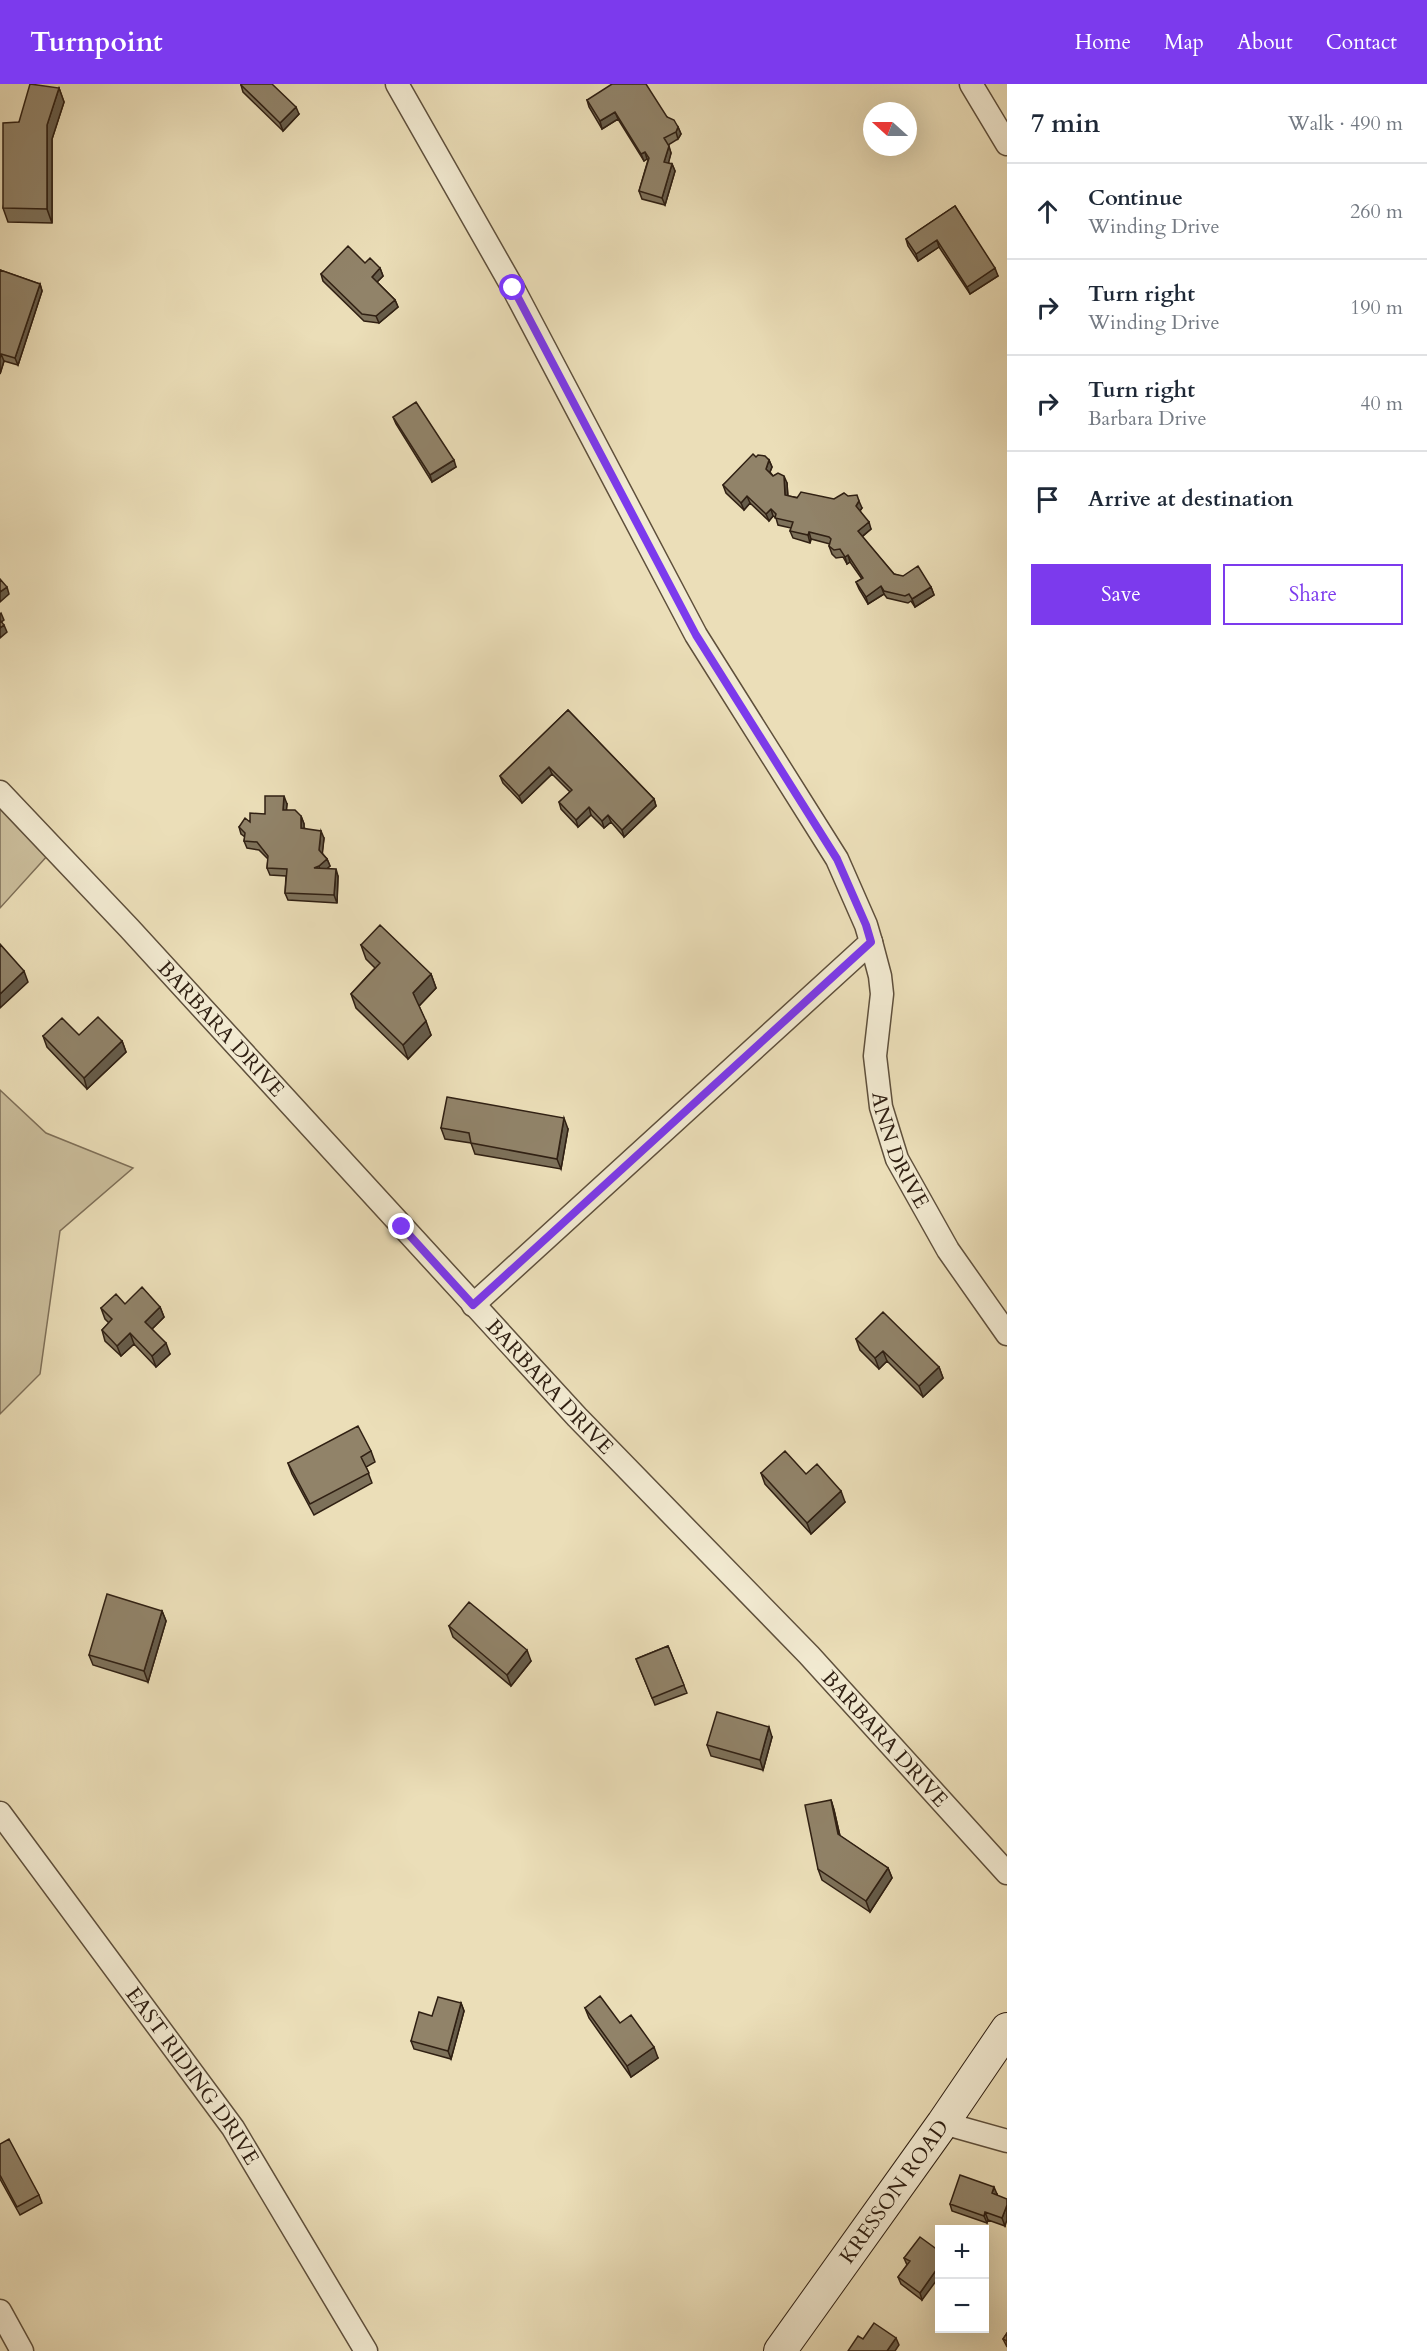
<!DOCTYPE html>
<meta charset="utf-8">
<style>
:root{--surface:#fff;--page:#f6f6f7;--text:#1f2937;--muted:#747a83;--line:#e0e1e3;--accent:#7c3aed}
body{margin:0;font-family:Cardo,serif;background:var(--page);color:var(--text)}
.controls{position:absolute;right:18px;bottom:18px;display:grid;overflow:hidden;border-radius:0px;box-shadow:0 6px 24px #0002}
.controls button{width:54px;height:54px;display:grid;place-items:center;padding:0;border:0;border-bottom:2px solid var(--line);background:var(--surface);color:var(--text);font:30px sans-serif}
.compass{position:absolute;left:863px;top:18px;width:54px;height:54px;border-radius:50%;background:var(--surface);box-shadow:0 6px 24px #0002;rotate:291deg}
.stop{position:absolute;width:18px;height:18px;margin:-14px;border:4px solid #7c3aed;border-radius:50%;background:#fff}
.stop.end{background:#7c3aed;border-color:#fff;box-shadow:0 2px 6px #0008}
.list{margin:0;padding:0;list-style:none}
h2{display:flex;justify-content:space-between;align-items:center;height:78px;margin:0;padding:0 24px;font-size:26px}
h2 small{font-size:20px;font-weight:400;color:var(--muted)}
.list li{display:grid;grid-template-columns:39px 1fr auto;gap:18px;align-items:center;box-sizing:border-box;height:96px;padding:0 24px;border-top:2px solid var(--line)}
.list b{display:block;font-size:22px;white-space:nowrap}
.list p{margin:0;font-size:20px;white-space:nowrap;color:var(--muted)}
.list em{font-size:20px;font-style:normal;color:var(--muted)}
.actions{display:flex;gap:12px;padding:18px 24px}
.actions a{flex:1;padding:14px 0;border:2px solid var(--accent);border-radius:0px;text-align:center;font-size:21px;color:var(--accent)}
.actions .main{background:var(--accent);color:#fff}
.icon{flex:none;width:33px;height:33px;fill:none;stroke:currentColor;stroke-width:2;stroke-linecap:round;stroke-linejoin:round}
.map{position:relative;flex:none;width:1007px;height:2267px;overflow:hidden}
header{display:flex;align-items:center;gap:36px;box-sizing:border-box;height:84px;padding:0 30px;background:var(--accent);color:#fff}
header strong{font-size:28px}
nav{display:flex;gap:33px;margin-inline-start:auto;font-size:21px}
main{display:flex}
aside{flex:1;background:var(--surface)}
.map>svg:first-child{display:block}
.green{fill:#cbbe9c;stroke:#7e6f58;stroke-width:1.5}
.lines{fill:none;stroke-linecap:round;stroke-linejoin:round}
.street-casing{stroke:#5f503c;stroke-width:25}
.secondary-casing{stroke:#302013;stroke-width:34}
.street{stroke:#f2ead1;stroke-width:22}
.secondary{stroke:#f2ead1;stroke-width:32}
.wall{fill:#7d715a;stroke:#302013;stroke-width:1.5}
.shaded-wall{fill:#665c4a;stroke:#302013;stroke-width:1.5}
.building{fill:#918369;stroke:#302013;stroke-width:1.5}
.route{stroke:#7c3aed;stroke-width:8}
.labels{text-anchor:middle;stroke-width:4.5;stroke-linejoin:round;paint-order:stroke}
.street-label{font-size:21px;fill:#302013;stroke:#f2ead1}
</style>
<header>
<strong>Turnpoint</strong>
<nav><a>Home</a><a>Map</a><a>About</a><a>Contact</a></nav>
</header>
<main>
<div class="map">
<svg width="1007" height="2267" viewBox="0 0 1007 2267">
<rect width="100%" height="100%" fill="#ebdeb8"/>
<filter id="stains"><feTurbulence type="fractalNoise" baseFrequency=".00333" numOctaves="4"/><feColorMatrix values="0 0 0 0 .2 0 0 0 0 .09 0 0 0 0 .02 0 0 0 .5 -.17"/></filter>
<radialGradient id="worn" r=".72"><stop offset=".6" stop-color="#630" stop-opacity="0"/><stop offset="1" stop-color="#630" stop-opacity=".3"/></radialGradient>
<path class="green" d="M0 722 48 771 0 824Z
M0 1006 46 1049 133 1084 60 1147 40 1290 0 1330Z"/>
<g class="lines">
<g class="street-casing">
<g id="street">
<path d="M397 0 513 204 696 551 837 775 866 841 871 858 473 1221"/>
<path d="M971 0 1007 60"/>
<path id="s1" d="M0 708 129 844 577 1333 809 1571 1007 1789"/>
<path id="s2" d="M871 858 880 892 882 910 875 972 881 1023 897 1075 948 1166 1007 1250"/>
<path id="s3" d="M0 1729 233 2044 366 2267"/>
<path d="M943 2039 1007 2057"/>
<path d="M0 2227 22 2267"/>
</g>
</g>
<g class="secondary-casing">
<g id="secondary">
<path id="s4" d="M780 2267 943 2039 1007 1945"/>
</g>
</g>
<use href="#street" class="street"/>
<use href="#secondary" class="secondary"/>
</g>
<path class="wall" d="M241 1 299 30 283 47 243 8Z
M59 4 64 18 52 55V139L8 138 3 124 19 38Z
M587 16 667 33 678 43 681 50 678 55 668 61 671 69 668 79 672 80 675 87 665 121 642 115 639 107 648 76 647 75 644 77 618 35 602 45 589 23Z
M955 122 998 192 970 210 939 163 918 177 908 162 906 155Z
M365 179 380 184 383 192 377 198 395 216 398 223 379 239 364 237 323 197 321 190Z
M0 186 40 200 42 207 18 281 4 277 0 290Z
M393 333 456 383 432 398 396 340Z
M756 373 769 376 772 383 770 388 773 392 787 399 788 412 862 424 860 427 871 445 862 453 894 490 931 503 934 511 915 523 911 517 908 519 887 514 884 510 868 520 859 505 856 498 862 495 850 478 847 480 843 473 836 474 832 470 829 462 830 460 811 455 810 459 793 454 790 447 791 444 778 441 776 434 773 432 769 437 750 419 744 426 726 409 723 401Z
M568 626 654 715 656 722 624 753 611 738 604 744 591 731 578 743 561 725 559 718 570 708 552 690 522 719 503 699 500 692Z
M287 720 286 726 301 732 304 740V744L324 754 322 769 327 775 330 782 327 784 338 792 337 819 288 816 285 809 286 792 270 791 267 784 268 775 259 766 247 764 244 757 245 753 241 750 239 743 265 730Z
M361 861 431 890 436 904 419 922 431 951 408 975 356 924 351 910 375 884 366 875Z
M79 951 122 957 126 968 87 1005 47 963 43 952Z
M441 1044 568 1045 561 1085 475 1070 471 1059 445 1055Z
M125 1220 160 1223 164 1233 152 1245 170 1270 156 1283 134 1260 121 1272 105 1257 102 1246 109 1239 105 1235 101 1224Z
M856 1255 939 1283 943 1294 923 1313 887 1277 879 1285 860 1266Z
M371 1367 375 1378 366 1383 372 1399 314 1431 292 1390 288 1379Z
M761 1389 806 1390 845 1418 811 1450 765 1400Z
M162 1527 166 1537 148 1598 93 1581 89 1571Z
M449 1542 531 1577 511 1602 453 1553Z
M668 1562 687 1609 655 1621 636 1575Z
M772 1653 763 1686 711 1672 707 1661Z
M831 1716 834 1726 840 1752 888 1784 892 1794 870 1828 822 1796 818 1785Z
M461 1919 464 1927 451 1975 414 1965 411 1957 432 1932Z
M585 1924 620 1939 658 1974 631 1993 589 1934Z
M0 2060 39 2111 42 2119 20 2131 0 2095Z
M997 2110 1005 2142 988 2136 987 2139 952 2127 950 2120Z
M939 2167 922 2216 901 2200 898 2193 907 2181 904 2174Z
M1007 2249V2263L1003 2255Z"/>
<path class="shaded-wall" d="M59 4 64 18 52 55V139L47 125V41Z
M296 23 299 30 283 47 280 39Z
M615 28 618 35 602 45 600 37Z
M678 43 681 50 678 55 676 48Z
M669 62 671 69 667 85 664 78Z
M645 68 647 75 644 77 641 70Z
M672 80 675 87 665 121 662 114Z
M937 156 939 163 918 177 916 170Z
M380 184 383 192 375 200 372 193Z
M995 184 998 192 970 210 967 203Z
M40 200 42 207 18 281 15 274Z
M395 216 398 223 379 239 376 232Z
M1 270 4 277 0 290V274Z
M454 376 456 383 432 398 430 391Z
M769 376 772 383 768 392 766 385Z
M784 392 787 399 788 419 785 411Z
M747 412 750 419 744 426 741 419Z
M859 417 862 424 858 429 856 422Z
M771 425 773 432 769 437 766 430Z
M869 438 871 445 860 454 858 447Z
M809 448 811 455 810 459 808 451Z
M848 471 850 478 847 480 845 473Z
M881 502 884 510 868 520 866 513Z
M7 503 9 510 0 518V508Z
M931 503 934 511 915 523 912 515Z
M1 529 4 536 0 539V530Z
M4 541 7 548 0 554V544Z
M549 683 552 690 522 719 519 712Z
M284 712 287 720 286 733 283 726Z
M654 715 656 722 624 753 622 746Z
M589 723 591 731 578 743 576 736Z
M608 731 611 738 604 744 602 737Z
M301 732 304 740V751L301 744Z
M321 747 324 754 322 773 319 766Z
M327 775 330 782 321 790 319 782Z
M336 785 338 792 337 819 334 811Z
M24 887 28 898 0 924V910Z
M431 890 436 904 418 923 413 909Z
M426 937 431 951 408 975 403 961Z
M122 957 126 968 87 1005 84 994Z
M564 1034 568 1045 561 1085 557 1075Z
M160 1223 164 1233 149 1248 145 1238Z
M130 1249 134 1260 121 1272 117 1262Z
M166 1259 170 1270 156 1283 152 1272Z
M883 1267 887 1277 879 1285 875 1274Z
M939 1283 943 1294 923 1313 919 1302Z
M841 1407 845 1418 811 1450 807 1439Z
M162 1527 166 1537 148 1598 144 1587Z
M527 1566 531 1577 511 1602 507 1591Z
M769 1643 772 1653 763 1686 760 1676Z
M831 1716 834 1726 842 1761 838 1750Z
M888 1784 892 1794 870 1828 866 1817Z
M461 1919 464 1927 451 1975 448 1967Z
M654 1963 658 1974 631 1993 627 1982Z
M994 2103 997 2110 995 2116 992 2109Z
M1007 2121V2136L1005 2142 1002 2134Z
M985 2128 988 2136 987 2139 984 2132Z
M939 2182V2193L922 2216 920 2209Z
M896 2254 899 2261 895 2267H887Z"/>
<path class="building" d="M30 0 59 4 47 41V125L3 124V39L19 38Z
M242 0H272L296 23 280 39 241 1Z
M612 0H646L667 33 674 36 678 43 676 48 664 54 669 62 664 78 672 80 662 114 639 107 649 74 645 68 641 70 615 28 600 37 587 16Z
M955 122 995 184 967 203 937 156 916 170 906 155Z
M348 162 365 179 370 174 380 184 372 193 395 216 376 232 362 230 321 190Z
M0 186 40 200 15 274 1 270 0 274Z
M416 318 454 376 430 391 393 333Z
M753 370 756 373 758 371 765 372 769 376 766 385 773 392 778 389 784 392 785 411 797 414 801 408 834 415 844 409 848 412 857 411 859 417 856 422 869 438 858 447 894 490 903 492 918 482 931 503 912 515 909 510 905 512 884 507 881 502 866 513 856 498 863 494 848 471 845 473 840 465 834 466 829 462 831 455 829 453 809 448 808 451 790 447 793 438 775 434 776 430 771 425 766 430 747 412 741 419 723 401Z
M0 495 7 503 0 508Z
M0 536 4 541 0 544Z
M568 626 654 715 622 746 608 731 602 737 589 723 576 736 559 718 572 706 549 683 519 712 500 692Z
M265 712H284L283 726H295L301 732V744L321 747 319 766 327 775 319 782 314 784 336 785 334 811 285 809 287 785 267 784 268 772 257 758 244 757 245 749 239 743 245 734 250 738V729L265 730Z
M380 841 431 890 413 909 426 937 403 961 351 910 380 879 361 861Z
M0 860 24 887 0 910Z
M98 933 122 957 84 994 43 952 62 934 79 951Z
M447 1013 564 1034 557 1075 471 1059 469 1049 441 1044Z
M142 1203 160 1223 145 1238 166 1259 152 1272 130 1249 117 1262 102 1246 112 1235 101 1224 116 1210 125 1220Z
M883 1228 939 1283 919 1302 883 1267 875 1274 856 1255Z
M358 1342 371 1367 361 1373 369 1389 310 1420 288 1379Z
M785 1367 806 1390 817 1380 841 1407 807 1439 761 1389Z
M107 1510 162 1527 144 1587 89 1571Z
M469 1518 527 1566 507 1591 449 1542Z
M668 1562 684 1601 652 1614 636 1575Z
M717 1628 769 1643 760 1676 707 1661Z
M831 1716 838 1750 888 1784 866 1817 818 1785 805 1721Z
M600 1912 620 1939 631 1931 654 1963 627 1982 585 1924Z
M438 1913 461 1919 448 1967 411 1957 419 1928 432 1932Z
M9 2055 39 2111 17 2123 0 2091V2060Z
M960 2091 994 2103 992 2109 1007 2115V2121L1002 2134 985 2128 984 2132 950 2120Z
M920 2153 939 2167V2182L920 2209 898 2193 910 2177 904 2174Z
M874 2239 896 2254 887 2267H848L858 2252 863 2255Z
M1007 2249V2257L1003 2255Z"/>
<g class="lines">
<path class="route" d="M402 1143 473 1221 871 858 866 841 837 775 696 551 513 204"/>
</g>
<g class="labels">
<g class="street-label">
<text dy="7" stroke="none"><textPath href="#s1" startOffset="324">BARBARA DRIVE</textPath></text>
<text dy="7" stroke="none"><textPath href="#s2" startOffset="214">ANN DRIVE</textPath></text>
<text dy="7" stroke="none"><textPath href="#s1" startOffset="810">BARBARA DRIVE</textPath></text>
<text dy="7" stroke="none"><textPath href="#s1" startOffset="1296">BARBARA DRIVE</textPath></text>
<text dy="7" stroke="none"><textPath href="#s3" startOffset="326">EAST RIDING DRIVE</textPath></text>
<text dy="7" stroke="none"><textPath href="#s4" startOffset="196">KRESSON ROAD</textPath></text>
</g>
</g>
<rect width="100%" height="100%" filter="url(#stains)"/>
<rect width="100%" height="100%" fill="url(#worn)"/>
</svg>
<div class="controls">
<button>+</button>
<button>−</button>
</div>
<svg class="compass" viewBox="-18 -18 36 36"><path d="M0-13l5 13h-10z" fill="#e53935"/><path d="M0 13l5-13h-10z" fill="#747a83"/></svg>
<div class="stop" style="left:513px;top:204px"></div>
<div class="stop end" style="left:402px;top:1143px"></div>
</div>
<aside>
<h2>7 min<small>Walk · 490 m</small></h2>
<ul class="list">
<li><svg class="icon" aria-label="ahead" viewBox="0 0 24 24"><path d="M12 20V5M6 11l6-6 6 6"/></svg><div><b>Continue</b><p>Winding Drive</p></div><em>260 m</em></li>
<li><svg class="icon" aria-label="right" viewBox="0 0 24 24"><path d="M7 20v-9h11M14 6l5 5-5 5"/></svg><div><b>Turn right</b><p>Winding Drive</p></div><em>190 m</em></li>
<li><svg class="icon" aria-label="right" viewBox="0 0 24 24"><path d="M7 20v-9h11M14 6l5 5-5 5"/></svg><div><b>Turn right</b><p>Barbara Drive</p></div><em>40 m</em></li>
<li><svg class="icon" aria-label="arrive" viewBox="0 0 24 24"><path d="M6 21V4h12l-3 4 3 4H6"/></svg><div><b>Arrive at destination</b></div></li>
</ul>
<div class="actions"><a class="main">Save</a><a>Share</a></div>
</aside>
</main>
